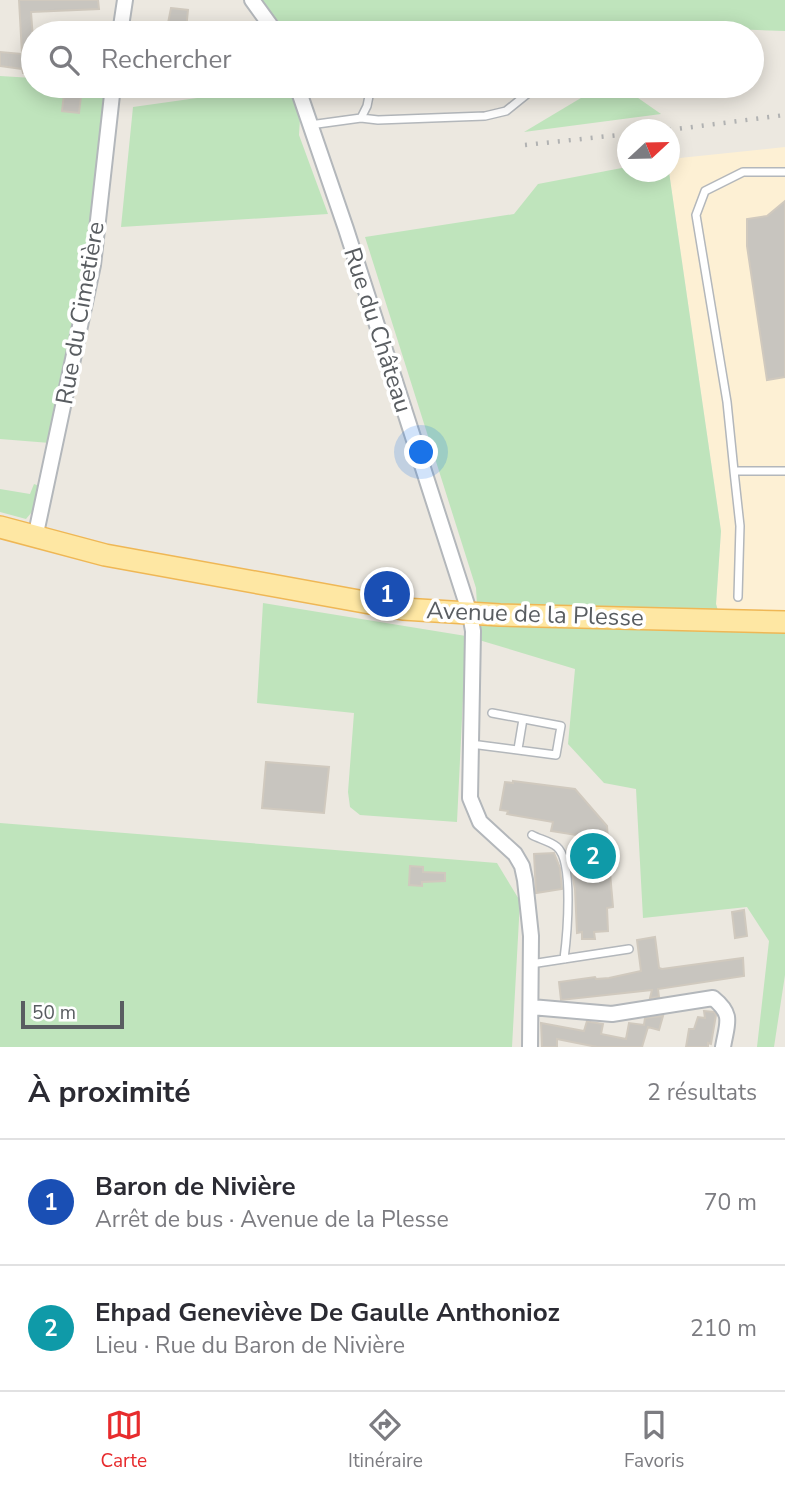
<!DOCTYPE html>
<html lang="fr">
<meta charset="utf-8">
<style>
:root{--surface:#fff;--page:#f2f2f3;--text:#2b2b33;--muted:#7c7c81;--line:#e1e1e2;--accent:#e72b2d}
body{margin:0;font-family:"Nunito Sans",sans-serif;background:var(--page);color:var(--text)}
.compass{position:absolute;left:617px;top:119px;width:63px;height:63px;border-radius:50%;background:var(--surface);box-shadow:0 4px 18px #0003;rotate:68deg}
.scale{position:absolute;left:21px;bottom:18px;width:103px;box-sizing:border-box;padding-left:7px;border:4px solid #595d61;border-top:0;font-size:19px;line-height:24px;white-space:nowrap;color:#595d61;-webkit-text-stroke:5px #fff;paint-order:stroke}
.you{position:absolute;left:422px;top:453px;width:24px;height:24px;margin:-18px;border:5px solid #fff;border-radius:50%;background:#1a73e8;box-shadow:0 0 0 10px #1a73e833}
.badge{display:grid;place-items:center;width:46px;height:46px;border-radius:50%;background:var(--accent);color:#fff;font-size:23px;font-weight:700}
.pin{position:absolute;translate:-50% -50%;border:4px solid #fff;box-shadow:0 2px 7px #0006}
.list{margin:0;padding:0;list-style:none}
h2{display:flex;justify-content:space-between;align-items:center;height:91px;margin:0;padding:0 28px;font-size:30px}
h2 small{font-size:23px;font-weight:400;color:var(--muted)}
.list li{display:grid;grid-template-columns:46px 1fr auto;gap:21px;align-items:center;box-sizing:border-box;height:126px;padding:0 28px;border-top:2px solid var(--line)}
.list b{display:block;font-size:26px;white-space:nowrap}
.list p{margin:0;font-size:23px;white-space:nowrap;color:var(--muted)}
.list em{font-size:23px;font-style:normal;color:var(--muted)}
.icon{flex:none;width:38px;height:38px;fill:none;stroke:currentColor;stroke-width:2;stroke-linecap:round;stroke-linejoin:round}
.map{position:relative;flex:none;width:785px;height:1047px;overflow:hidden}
.search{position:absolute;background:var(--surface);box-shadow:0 4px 18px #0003;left:21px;right:21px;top:21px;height:77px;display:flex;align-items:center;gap:18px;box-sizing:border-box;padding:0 24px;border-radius:38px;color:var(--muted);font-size:26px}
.sheet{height:343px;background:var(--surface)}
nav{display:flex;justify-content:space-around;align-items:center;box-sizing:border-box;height:98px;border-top:2px solid var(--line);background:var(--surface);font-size:19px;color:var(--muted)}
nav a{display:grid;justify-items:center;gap:4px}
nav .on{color:var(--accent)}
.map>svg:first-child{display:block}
.commercial{fill:#fdf0d4}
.green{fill:#bfe4bc}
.building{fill:#c8c5bf;stroke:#d0c9be;stroke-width:2}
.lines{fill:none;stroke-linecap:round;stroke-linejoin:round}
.lane-casing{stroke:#b3b7bb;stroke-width:10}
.street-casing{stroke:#b3b7bb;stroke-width:18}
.primary-casing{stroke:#efb755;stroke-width:24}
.lane{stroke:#fff;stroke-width:7}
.street{stroke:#fff;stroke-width:14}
.primary{stroke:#fee7a3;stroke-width:21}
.rail{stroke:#b1b2b2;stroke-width:4.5;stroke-dasharray:2 9;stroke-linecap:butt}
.labels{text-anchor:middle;stroke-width:7;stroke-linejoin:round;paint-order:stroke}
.street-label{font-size:24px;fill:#595d61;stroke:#fff}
</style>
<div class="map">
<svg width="785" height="1047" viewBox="0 0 785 1047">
<rect width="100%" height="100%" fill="#ece8e0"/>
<path class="commercial" d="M785 147V631L723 627 716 604 721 531 669 172 670 159Z"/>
<path class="green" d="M252 0H785V31L649 26 640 33H276Z
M0 76 33 78V86H106L89 235 50 443 0 439Z
M260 86H302L299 135 328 214 121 227 133 107 254 90Z
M601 86H621L661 114 524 132Z
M627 167 628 172H669L721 531 716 604 723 627 785 631V975L774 1047H757L769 941 747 907 643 918 636 789 604 783 568 744 575 669 479 640 476 588 365 237 514 214 538 184Z
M34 484 42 487 37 506 26 519 0 512V489L30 494Z
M263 603 466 636 457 822 360 815 350 807 348 792 354 713 257 703Z
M0 823 497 863 520 901 512 1047H0Z"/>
<path class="building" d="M19 0H98L99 9 31 12 33 39 28 73H23L22 69 0 66V52L22 54Z
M171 8 188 10 186 30 167 28Z
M64 94 81 96 79 113 62 111Z
M785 201V377L767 380 747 246V219L767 216Z
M266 762 329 767 324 813 262 808Z
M513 781 575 789 607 826 608 840 551 831 553 822 507 814 508 811 500 810 505 782 513 783Z
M608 850 613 907 607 908 608 931 594 932 595 939H582V932L577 933 575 889 568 852Z
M554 853 560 868 562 889 536 893 534 854Z
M410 866 423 867V872L445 873V881L422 882V886L409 885Z
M744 910 747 936 735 938 732 912Z
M655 937 659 968 662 969 743 958 744 976 658 989 659 997 650 998 652 990 561 1000 559 982 595 977 596 979 609 978 641 971 637 940Z
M704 1011 714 1012 716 1015 711 1044 708 1043V1047H686L689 1029H694L698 1017 705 1018Z
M663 1016 659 1030 648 1027 642 1047H597L557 1039V1047H542L541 1023 584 1031 587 1021 591 1022 603 1024 601 1034 626 1039 629 1023 644 1025 645 1018Z"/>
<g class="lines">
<g class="lane-casing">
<path id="lane" d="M361 118 367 106 371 86
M310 125 361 118 378 120 485 116 506 111 537 86
M785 172H743L705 191 696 215 727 402 734 471H785
M734 471 740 526 738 597
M471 744 556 755 561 726 492 713
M518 749 523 719
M532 835C539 839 550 841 557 847 574 861 567 936 564 959
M531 964 629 949"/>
</g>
<g class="street-casing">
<path id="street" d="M252 0 276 33
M120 33 125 0
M297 86 346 229 470 614 473 631 470 798 480 822 515 854 522 866 525 880 531 936 530 1047
M35 538 93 265 113 86
M531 1007 612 1014 713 998C734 1015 727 1023 723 1047"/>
</g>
<g class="primary-casing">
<path id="primary" d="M0 527 105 555 403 609 500 615 785 622"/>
</g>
<use href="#lane" class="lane"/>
<use href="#street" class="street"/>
<use href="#primary" class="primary"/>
<path class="rail" d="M669 130 785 115
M525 145 628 134"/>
</g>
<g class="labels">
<g class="street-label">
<text transform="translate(80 313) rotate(-80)" y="8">Rue du Cimetière</text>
<text transform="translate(378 330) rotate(72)" y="8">Rue du Château</text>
<text transform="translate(535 614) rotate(2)" y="8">Avenue de la Plesse</text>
</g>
</g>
</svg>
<svg class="compass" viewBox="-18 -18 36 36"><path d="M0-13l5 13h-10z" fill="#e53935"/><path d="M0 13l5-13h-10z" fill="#7c7c81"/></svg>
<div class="scale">50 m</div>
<div class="you"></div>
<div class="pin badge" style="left:387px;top:594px;background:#1a4fb4">1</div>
<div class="pin badge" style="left:593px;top:856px;background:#0f9aa8">2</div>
<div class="search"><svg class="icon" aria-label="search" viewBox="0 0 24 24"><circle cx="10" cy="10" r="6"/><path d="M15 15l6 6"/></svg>Rechercher</div>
</div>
<section class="sheet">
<h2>À proximité<small>2 résultats</small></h2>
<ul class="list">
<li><span class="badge" style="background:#1a4fb4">1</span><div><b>Baron de Nivière</b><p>Arrêt de bus · Avenue de la Plesse</p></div><em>70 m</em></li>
<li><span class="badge" style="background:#0f9aa8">2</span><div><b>Ehpad Geneviève De Gaulle Anthonioz</b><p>Lieu · Rue du Baron de Nivière</p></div><em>210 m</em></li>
</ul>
</section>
<nav>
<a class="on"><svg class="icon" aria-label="map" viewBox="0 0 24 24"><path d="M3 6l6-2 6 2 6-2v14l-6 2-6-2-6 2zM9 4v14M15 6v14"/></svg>Carte</a>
<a><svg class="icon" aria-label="directions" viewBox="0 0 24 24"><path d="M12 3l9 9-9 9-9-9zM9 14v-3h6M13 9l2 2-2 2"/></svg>Itinéraire</a>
<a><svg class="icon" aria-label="saved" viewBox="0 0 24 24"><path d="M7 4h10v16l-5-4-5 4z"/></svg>Favoris</a>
</nav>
